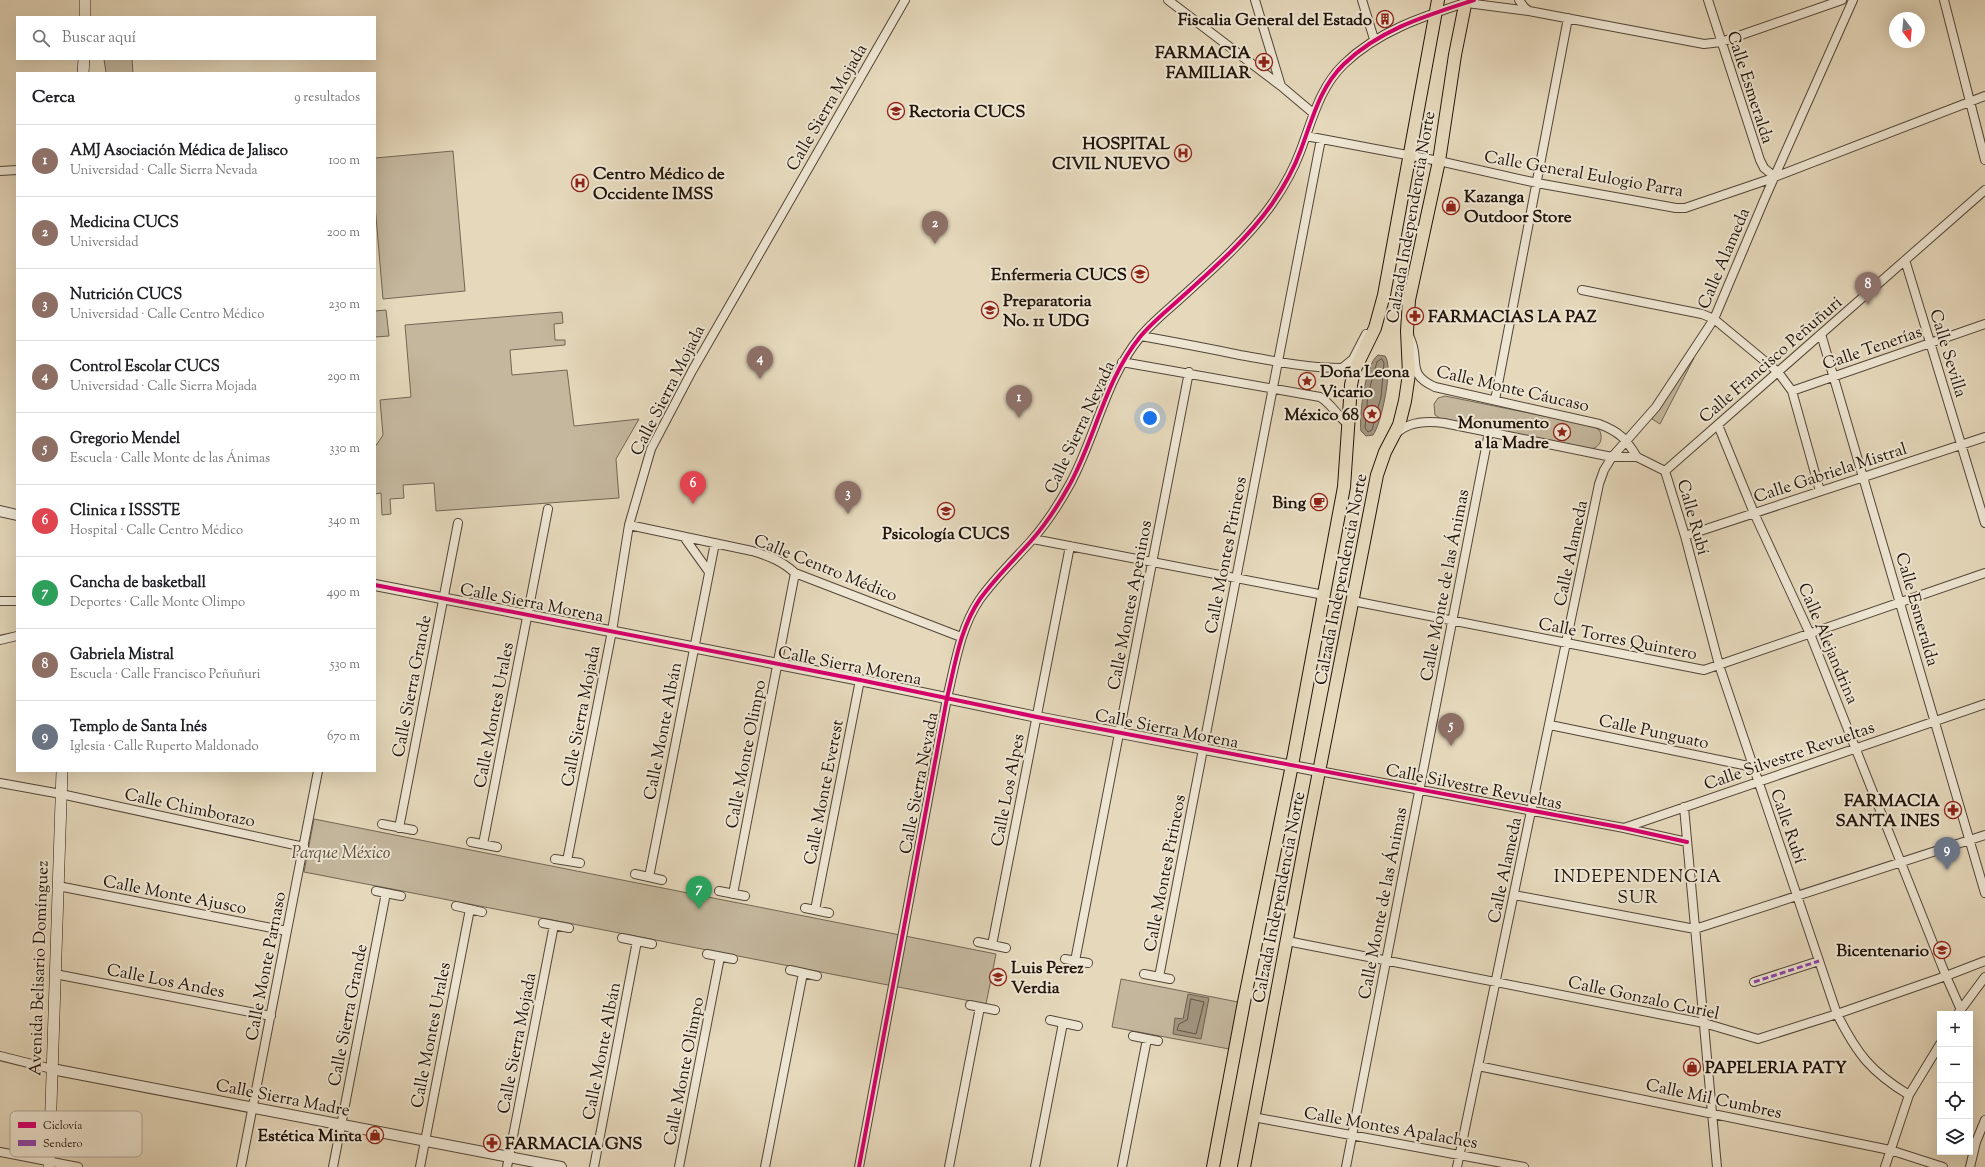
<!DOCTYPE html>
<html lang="es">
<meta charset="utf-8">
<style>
:root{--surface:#fff;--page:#f2f2f2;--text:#202124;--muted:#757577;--line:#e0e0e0;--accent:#2563eb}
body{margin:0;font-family:"Sorts Mill Goudy",serif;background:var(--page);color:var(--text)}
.controls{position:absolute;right:12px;bottom:12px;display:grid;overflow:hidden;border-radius:0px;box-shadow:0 4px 16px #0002}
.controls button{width:36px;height:36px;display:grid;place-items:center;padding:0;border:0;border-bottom:1px solid var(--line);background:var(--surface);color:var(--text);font:20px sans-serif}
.compass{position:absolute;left:1889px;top:12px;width:36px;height:36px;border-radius:50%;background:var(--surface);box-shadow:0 4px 16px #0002;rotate:164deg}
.you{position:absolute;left:1150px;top:418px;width:14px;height:14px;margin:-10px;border:3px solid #fff;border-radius:50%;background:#1a73e8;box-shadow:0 0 0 6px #1a73e833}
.badge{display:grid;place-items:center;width:26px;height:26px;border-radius:50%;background:var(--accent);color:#fff;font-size:13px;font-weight:700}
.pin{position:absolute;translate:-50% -33px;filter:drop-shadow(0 1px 2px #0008)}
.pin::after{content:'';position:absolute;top:21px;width:14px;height:12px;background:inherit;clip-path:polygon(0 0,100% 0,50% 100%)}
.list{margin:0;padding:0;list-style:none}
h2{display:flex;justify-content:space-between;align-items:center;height:52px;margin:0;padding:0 16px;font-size:17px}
h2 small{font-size:13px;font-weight:400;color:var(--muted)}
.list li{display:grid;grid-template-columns:26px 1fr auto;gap:12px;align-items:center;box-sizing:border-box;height:72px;padding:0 16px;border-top:1px solid var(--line)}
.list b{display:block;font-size:15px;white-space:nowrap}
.list p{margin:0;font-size:13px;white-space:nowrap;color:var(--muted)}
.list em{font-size:13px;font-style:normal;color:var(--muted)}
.icon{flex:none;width:22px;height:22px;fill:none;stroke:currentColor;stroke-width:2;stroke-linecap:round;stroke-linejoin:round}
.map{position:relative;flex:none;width:1985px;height:1167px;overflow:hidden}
.search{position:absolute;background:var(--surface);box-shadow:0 4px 16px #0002;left:16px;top:16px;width:360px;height:44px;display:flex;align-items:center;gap:10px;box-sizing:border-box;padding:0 14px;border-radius:0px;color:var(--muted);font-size:15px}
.panel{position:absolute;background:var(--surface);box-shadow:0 4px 16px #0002;left:16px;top:72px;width:360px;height:700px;border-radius:0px}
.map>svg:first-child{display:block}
.green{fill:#c4b79d;stroke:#726654}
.water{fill:#a2957f;stroke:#6e6151}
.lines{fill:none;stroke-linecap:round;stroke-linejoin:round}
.shore{stroke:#625445;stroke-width:1}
.minor-casing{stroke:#524537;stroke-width:10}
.tertiary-casing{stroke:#524537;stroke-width:12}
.secondary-casing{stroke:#21140b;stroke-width:12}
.primary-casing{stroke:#21140b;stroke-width:14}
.minor{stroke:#eee6d3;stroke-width:8}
.tertiary{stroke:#eee6d3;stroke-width:10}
.secondary{stroke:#eee6d3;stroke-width:11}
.primary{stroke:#e5d8bb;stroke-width:12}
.quiet{stroke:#8e44ad;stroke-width:3;stroke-dasharray:6 3;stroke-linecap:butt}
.cycleway-casing{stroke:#eee6d3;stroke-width:6}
.cycleway{stroke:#d6006c;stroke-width:4}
.labels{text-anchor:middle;stroke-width:4;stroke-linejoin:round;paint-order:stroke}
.poi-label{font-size:17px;font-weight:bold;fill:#21140b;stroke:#eee6d3;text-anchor:end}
.street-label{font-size:17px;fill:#21140b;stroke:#eee6d3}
.park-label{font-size:17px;font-style:italic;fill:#5a4d3e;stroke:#eee6d3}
.neighbourhood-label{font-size:18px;letter-spacing:1px;fill:#21140b;stroke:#eee6d3}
.key{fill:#eee6d3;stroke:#b0a797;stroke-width:1}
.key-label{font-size:11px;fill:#21140b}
</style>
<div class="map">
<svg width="1985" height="1167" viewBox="0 0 1985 1167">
<rect width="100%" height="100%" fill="#e5d8bb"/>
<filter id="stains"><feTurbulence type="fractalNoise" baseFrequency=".005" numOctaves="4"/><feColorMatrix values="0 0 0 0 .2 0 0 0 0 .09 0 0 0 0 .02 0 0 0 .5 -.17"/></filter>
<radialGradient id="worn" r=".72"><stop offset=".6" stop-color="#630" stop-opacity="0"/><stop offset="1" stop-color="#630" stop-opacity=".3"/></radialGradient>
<path class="green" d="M104 59H132L133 73H106Z
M453 151 465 291 383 299 375 205V158Z
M386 310 389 336 375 337V311Z
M562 312 563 323 554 324 555 340H565V345L510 350 512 375 567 370 574 426 639 419 616 459 619 498 436 511 434 483 403 485 404 498 390 499 391 514 382 515 381 493 375 494V447L383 435 380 400 411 397 405 325Z
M1694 358 1660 424 1652 419Z
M1445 396 1593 426 1600 431C1603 440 1600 447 1591 449L1441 419 1435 415 1434 404 1438 398Z
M314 819 996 954 986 1004 304 872Z
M1121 979 1238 1002 1229 1049 1112 1027Z"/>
<path class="water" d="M1378 355 1385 356C1394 366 1381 425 1373 435L1366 436 1361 431C1359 416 1365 364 1378 355Z
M1188 994 1209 998 1201 1039 1173 1034 1175 1018 1183 1019Z"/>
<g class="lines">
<path class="shore" d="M1382 359 1384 363 1381 397 1372 430 1368 432 1365 428 1368 394 1377 362Z
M1191 999 1204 1002 1196 1034 1177 1030 1179 1024 1187 1020Z"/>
<g class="minor-casing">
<path id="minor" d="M1168 0 1281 86 1313 113
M1255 0 1281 86
M1362 0 1374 39
M1519 0 1524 7 1529 11
M1708 0 1760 160 1764 168 1775 177
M1944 0 1985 160
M1467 3 1529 11 1704 44 1721 42 1842 0
M1306 136 1439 161 1537 183 1676 208H1685L1767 180 1985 96
M0 171 17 170
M1905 260 1985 523
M1582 290 1702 314 1714 319 1778 372 1792 391 1820 491
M1821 334 1985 893
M1141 336C1174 342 1207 348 1240 355 1274 361 1307 368 1342 368L1353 359 1366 334
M1409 336C1422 360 1404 373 1435 387L1599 424C1620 432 1626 439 1637 457
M1122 362 1320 397C1332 404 1337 416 1348 424
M1792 391 1985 324
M1495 400 1568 18
M1718 425 1754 513 1810 634 1946 976 1961 1010
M1396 434C1408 421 1428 421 1444 423L1612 457H1637L1665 471
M1665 471 1685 536 1719 665 1837 1014C1857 1054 1871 1072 1909 1095
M1665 471 1985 190
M629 525 752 551C769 556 782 561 795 573L961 637
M1685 536 1985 437
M684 537 709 572
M1033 539 1324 595
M0 601H17
M1353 601 1704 670 1985 573
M0 640 17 636
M1550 725 1753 767
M1319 771 1624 828 1687 842
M0 783 61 794 304 847
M1684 807 1717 1167
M382 824 413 830
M399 828 458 523
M1624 828 1985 704
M471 842 497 847
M483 844 548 509
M555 859 580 863
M567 861 612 631 629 525 651 449 692 371 905 0
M635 874 662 880
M649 877 715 543
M58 886 287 931
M376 891 401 896
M719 891 745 896
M733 894 795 573
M1514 895 1695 929 1985 835
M456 906 482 912
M805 908 829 913
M815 910 860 680
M543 923 569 928
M622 938 652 944
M1287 941 1704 1023 1758 1039 1837 1014 1946 976 1985 961
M978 942 1006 948
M992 945 1070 546
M707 954 733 959
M1065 959 1088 963
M1075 961 1189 372
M790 970 817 976
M55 974 271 1016
M1144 974 1170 979
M1159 977 1321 139
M1754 982 1819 961
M970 1005 995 1010
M1959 1012 1985 977
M1050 1020 1078 1026
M1133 1036 1158 1041
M0 1056 52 1069
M1478 1066 1890 1150 1943 1167
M1253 1117 1524 1167
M0 1152 78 1167
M241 1167 318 771
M333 1167 386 893
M420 1167 470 909
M507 1167 554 925
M594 1167 637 941
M679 1167 720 957
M765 1167 803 973
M859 1167 947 698C955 665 960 628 980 599 995 578 1014 560 1031 541 1046 524 1059 504 1070 484 1096 436 1105 380 1140 337 1152 322 1169 309 1183 296 1215 267 1247 239 1272 204 1283 188 1293 171 1300 152 1312 121 1319 88 1344 64 1380 29 1428 15 1474 0
M949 1167 980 1007
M1035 1167 1063 1023
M1122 1167 1147 1039
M1346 1167 1489 432
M1457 1167 1599 484 1604 470 1612 457 1656 407 1714 319 1765 198 1853 0
M1885 1167 1909 1095 1940 1044
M1970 1167 1976 1142 1985 1120"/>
</g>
<g class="tertiary-casing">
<path id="tertiary" d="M0 511 17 515
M375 585 860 680 1037 717 1319 771
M52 1069 561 1167"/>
</g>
<g class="secondary-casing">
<path id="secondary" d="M85 17V0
M83 73 84 59
M49 1167 62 771"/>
</g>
<g class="primary-casing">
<path id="primary" d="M1213 1167 1244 1002 1292 765 1344 487 1351 385 1354 371 1375 328 1384 295 1438 0
M1244 1167 1307 833 1377 475 1385 452 1399 425 1405 401 1409 374 1407 331 1409 300 1439 161 1455 55 1466 0"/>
</g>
<use href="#minor" class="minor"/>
<use href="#tertiary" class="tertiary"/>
<use href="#secondary" class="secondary"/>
<use href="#primary" class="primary"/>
<path class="quiet" d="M1754 982 1819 961"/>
<g class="cycleway-casing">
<path id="cycleway" d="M375 585 860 680 1037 717 1624 828 1687 842
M859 1167 947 698C955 665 960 628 980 599 995 578 1014 560 1031 541 1046 524 1059 504 1070 484 1096 436 1105 380 1140 337 1152 322 1169 309 1183 296 1215 267 1247 239 1272 204 1283 188 1293 171 1300 152 1312 121 1319 88 1344 64 1380 29 1428 15 1474 0"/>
</g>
<use href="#cycleway" class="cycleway"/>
</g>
<defs>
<g id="building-ring" transform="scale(0.9)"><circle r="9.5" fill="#eee6d3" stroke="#8f2418" stroke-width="1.5"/><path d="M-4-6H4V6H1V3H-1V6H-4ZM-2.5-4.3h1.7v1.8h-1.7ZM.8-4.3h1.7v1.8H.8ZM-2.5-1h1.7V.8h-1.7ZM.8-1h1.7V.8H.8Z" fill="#8f2418"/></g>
<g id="pharmacy-ring" transform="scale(0.9)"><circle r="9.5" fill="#eee6d3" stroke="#8f2418" stroke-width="1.5"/><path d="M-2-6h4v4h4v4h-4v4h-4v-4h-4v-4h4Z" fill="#8f2418"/></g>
<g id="university-ring" transform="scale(0.9)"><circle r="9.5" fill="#eee6d3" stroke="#8f2418" stroke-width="1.5"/><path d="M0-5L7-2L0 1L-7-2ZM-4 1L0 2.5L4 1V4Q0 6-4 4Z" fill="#8f2418"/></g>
<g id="hospital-ring" transform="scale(0.9)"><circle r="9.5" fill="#eee6d3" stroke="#8f2418" stroke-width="1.5"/><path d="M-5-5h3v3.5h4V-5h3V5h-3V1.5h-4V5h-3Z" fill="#8f2418"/></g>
<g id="shop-ring" transform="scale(0.9)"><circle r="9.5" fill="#eee6d3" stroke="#8f2418" stroke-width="1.5"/><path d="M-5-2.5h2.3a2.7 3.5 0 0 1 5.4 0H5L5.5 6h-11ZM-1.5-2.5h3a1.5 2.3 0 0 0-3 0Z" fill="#8f2418"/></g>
<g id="sight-ring" transform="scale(0.9)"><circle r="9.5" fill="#eee6d3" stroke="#8f2418" stroke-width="1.5"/><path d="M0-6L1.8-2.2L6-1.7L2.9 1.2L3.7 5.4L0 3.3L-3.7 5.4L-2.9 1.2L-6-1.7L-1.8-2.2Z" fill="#8f2418"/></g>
<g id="cafe-ring" transform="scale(0.9)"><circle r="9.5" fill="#eee6d3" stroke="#8f2418" stroke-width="1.5"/><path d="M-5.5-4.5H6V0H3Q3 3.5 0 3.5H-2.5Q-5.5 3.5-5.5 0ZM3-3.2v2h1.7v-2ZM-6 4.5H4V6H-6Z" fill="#8f2418"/></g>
<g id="school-ring" transform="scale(0.9)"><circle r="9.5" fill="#eee6d3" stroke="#8f2418" stroke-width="1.5"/><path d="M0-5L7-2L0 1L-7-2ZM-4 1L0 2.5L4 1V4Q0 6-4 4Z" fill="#8f2418"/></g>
</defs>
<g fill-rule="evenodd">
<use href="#building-ring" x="1385" y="19"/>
<use href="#pharmacy-ring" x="1264" y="62"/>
<use href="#university-ring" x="896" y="111"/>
<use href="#hospital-ring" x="1183" y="153"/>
<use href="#hospital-ring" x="580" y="183"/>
<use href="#shop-ring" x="1451" y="206"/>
<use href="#university-ring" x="1140" y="274"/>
<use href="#university-ring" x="990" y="310"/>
<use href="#pharmacy-ring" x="1415" y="316"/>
<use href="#sight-ring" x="1307" y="381"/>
<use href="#sight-ring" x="1372" y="414"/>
<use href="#sight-ring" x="1562" y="432"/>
<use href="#cafe-ring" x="1319" y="502"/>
<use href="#university-ring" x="946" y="511"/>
<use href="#pharmacy-ring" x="1953" y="810"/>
<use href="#school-ring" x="1942" y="950"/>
<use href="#school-ring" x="998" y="977"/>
<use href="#shop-ring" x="1692" y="1067"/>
<use href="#shop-ring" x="375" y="1135"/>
<use href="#pharmacy-ring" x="492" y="1143"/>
</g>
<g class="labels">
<g class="poi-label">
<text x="1372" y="25">Fiscalia General del Estado</text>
<text x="1251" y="58">FARMACIA<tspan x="1251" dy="20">FAMILIAR</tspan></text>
<text x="909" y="117" text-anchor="start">Rectoria CUCS</text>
<text x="1170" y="149">HOSPITAL<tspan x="1170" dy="20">CIVIL NUEVO</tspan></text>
<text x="593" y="179" text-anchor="start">Centro Médico de<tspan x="593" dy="20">Occidente IMSS</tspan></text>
<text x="1464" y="202" text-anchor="start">Kazanga<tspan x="1464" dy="20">Outdoor Store</tspan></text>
<text x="1127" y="280">Enfermeria CUCS</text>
<text x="1003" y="306" text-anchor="start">Preparatoria<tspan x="1003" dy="20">No. 11 UDG</tspan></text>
<text x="1428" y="322" text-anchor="start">FARMACIAS LA PAZ</text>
<text x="1320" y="377" text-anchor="start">Doña Leona<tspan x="1320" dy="20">Vicario</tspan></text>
<text x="1359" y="420">México 68</text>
<text x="1549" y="428">Monumento<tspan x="1549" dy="20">a la Madre</tspan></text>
<text x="1306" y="508">Bing</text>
<text x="946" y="539" text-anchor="middle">Psicología CUCS</text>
<text x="1940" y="806">FARMACIA<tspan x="1940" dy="20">SANTA INES</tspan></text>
<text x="1929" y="956">Bicentenario</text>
<text x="1011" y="973" text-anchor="start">Luis Perez<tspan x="1011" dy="20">Verdia</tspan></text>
<text x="1705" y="1073" text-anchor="start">PAPELERIA PATY</text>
<text x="362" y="1141">Estética Minta</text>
<text x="505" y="1149" text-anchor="start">FARMACIA GNS</text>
</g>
<g class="street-label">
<text transform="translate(1751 87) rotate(72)" y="6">Calle Esmeralda</text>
<text transform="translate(826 107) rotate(-60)" y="6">Calle Sierra Mojada</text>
<text transform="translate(1584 173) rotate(10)" y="6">Calle General Eulogio Parra</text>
<text transform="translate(1410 217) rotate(-80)" y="6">Calzada Independencia Norte</text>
<text transform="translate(1723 258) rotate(-67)" y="6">Calle Alameda</text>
<text transform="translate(1872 347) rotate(-19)" y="6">Calle Tenerías</text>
<text transform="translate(1949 353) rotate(73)" y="6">Calle Sevilla</text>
<text transform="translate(1770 359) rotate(-41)" y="6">Calle Francisco Peñuñuri</text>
<text transform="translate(1513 388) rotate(13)" y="6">Calle Monte Cáucaso</text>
<text transform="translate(667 390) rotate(-63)" y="6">Calle Sierra Mojada</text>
<text transform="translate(1079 427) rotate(-65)" y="6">Calle Sierra Nevada</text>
<text transform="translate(1830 472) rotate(-18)" y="6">Calle Gabriela Mistral</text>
<text transform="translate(1694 517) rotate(74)" y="6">Calle Rubí</text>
<text transform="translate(1570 553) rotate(-78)" y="6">Calle Alameda</text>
<text transform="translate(1225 555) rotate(-79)" y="6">Calle Montes Pirineos</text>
<text transform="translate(826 567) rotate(22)" y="6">Calle Centro Médico</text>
<text transform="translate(1340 579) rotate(-79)" y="6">Calzada Independencia Norte</text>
<text transform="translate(1444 585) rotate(-79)" y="6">Calle Monte de las Ánimas</text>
<text transform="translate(532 602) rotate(11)" y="6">Calle Sierra Morena</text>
<text transform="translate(1129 605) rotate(-79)" y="6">Calle Montes Apeninos</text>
<text transform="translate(1918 609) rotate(74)" y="6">Calle Esmeralda</text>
<text transform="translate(1618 638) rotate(11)" y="6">Calle Torres Quintero</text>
<text transform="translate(1829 643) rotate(67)" y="6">Calle Alejandrina</text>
<text transform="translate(850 665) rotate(11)" y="6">Calle Sierra Morena</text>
<text transform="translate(411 686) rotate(-79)" y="6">Calle Sierra Grande</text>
<text transform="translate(493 715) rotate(-79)" y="6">Calle Montes Urales</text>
<text transform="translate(580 716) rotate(-79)" y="6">Calle Sierra Mojada</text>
<text transform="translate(1167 728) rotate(11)" y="6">Calle Sierra Morena</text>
<text transform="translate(662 731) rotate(-79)" y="6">Calle Monte Albán</text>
<text transform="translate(1654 731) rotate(12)" y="6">Calle Punguato</text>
<text transform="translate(745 754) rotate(-79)" y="6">Calle Monte Olimpo</text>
<text transform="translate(1789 755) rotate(-19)" y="6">Calle Silvestre Revueltas</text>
<text transform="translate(918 783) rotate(-79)" y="6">Calle Sierra Nevada</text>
<text transform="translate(1474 786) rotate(11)" y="6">Calle Silvestre Revueltas</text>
<text transform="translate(1007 790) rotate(-79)" y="6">Calle Los Alpes</text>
<text transform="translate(823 792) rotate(-79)" y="6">Calle Monte Everest</text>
<text transform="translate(190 807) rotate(12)" y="6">Calle Chimborazo</text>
<text transform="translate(1789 826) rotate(71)" y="6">Calle Rubí</text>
<text transform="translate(1504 870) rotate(-78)" y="6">Calle Alameda</text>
<text transform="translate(1164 873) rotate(-79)" y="6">Calle Montes Pirineos</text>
<text transform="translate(175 894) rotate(11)" y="6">Calle Monte Ajusco</text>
<text transform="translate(1278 897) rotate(-79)" y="6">Calzada Independencia Norte</text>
<text transform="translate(1382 903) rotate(-79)" y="6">Calle Monte de las Ánimas</text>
<text transform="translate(265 966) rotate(-79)" y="6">Calle Monte Parnaso</text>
<text transform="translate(38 968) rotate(-88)" y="6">Avenida Belisario Domínguez</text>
<text transform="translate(166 980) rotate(11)" y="6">Calle Los Andes</text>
<text transform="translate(1644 997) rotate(12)" y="6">Calle Gonzalo Curiel</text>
<text transform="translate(347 1015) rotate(-79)" y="6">Calle Sierra Grande</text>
<text transform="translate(430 1035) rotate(-79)" y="6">Calle Montes Urales</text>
<text transform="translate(516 1043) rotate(-79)" y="6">Calle Sierra Mojada</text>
<text transform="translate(601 1051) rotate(-79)" y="6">Calle Monte Albán</text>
<text transform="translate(683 1071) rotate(-79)" y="6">Calle Monte Olimpo</text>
<text transform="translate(283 1097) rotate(11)" y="6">Calle Sierra Madre</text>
<text transform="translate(1714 1098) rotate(12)" y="6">Calle Mil Cumbres</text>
<text transform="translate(1391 1127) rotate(10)" y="6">Calle Montes Apalaches</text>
</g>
<g class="park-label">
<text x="341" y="858">Parque México</text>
</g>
<g class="neighbourhood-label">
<text x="1638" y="882">INDEPENDENCIA<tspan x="1638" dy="21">SUR</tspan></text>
</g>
</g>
<rect x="10" y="1111" width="132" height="46" rx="6" class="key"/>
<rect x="18" y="1122" width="18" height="6" fill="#d6006c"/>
<rect x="18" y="1140" width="18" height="6" fill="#8e44ad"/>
<g class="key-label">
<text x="43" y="1129">Ciclovía</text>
<text x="43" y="1147">Sendero</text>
</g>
<rect width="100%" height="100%" filter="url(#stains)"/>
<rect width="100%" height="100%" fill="url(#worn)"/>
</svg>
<div class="controls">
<button>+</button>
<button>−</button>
<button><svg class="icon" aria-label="locate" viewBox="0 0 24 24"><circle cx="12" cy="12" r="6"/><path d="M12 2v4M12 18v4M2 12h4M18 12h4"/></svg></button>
<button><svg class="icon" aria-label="layers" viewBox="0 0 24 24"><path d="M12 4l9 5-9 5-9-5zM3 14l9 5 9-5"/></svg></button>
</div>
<svg class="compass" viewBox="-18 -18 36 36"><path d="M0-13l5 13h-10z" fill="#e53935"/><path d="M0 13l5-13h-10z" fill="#757577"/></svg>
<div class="you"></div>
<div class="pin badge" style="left:1019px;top:418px;background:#8d6e63">1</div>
<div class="pin badge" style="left:935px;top:244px;background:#8d6e63">2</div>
<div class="pin badge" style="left:848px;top:514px;background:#8d6e63">3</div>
<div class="pin badge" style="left:760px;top:379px;background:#8d6e63">4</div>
<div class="pin badge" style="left:1451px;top:746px;background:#8d6e63">5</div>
<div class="pin badge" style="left:693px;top:504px;background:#e0444e">6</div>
<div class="pin badge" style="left:699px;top:909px;background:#2e9e5b">7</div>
<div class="pin badge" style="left:1868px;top:305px;background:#8d6e63">8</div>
<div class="pin badge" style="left:1947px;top:870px;background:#6b7280">9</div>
<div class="search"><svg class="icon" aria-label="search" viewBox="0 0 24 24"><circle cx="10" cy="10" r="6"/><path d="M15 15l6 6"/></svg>Buscar aquí</div>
<section class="panel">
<h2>Cerca<small>9 resultados</small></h2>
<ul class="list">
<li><span class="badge" style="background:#8d6e63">1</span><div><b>AMJ Asociación Médica de Jalisco</b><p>Universidad · Calle Sierra Nevada</p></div><em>100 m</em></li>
<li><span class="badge" style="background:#8d6e63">2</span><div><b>Medicina CUCS</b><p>Universidad</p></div><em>200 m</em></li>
<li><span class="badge" style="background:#8d6e63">3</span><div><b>Nutrición CUCS</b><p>Universidad · Calle Centro Médico</p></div><em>230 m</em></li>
<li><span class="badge" style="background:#8d6e63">4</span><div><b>Control Escolar CUCS</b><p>Universidad · Calle Sierra Mojada</p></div><em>290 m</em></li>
<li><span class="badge" style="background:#8d6e63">5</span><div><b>Gregorio Mendel</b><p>Escuela · Calle Monte de las Ánimas</p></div><em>330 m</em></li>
<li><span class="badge" style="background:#e0444e">6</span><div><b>Clinica 1 ISSSTE</b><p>Hospital · Calle Centro Médico</p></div><em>340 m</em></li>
<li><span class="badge" style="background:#2e9e5b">7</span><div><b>Cancha de basketball</b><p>Deportes · Calle Monte Olimpo</p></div><em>490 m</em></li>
<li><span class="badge" style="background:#8d6e63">8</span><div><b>Gabriela Mistral</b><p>Escuela · Calle Francisco Peñuñuri</p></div><em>530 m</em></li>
<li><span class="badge" style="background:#6b7280">9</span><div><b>Templo de Santa Inés</b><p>Iglesia · Calle Ruperto Maldonado</p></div><em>670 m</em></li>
</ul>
</section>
</div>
